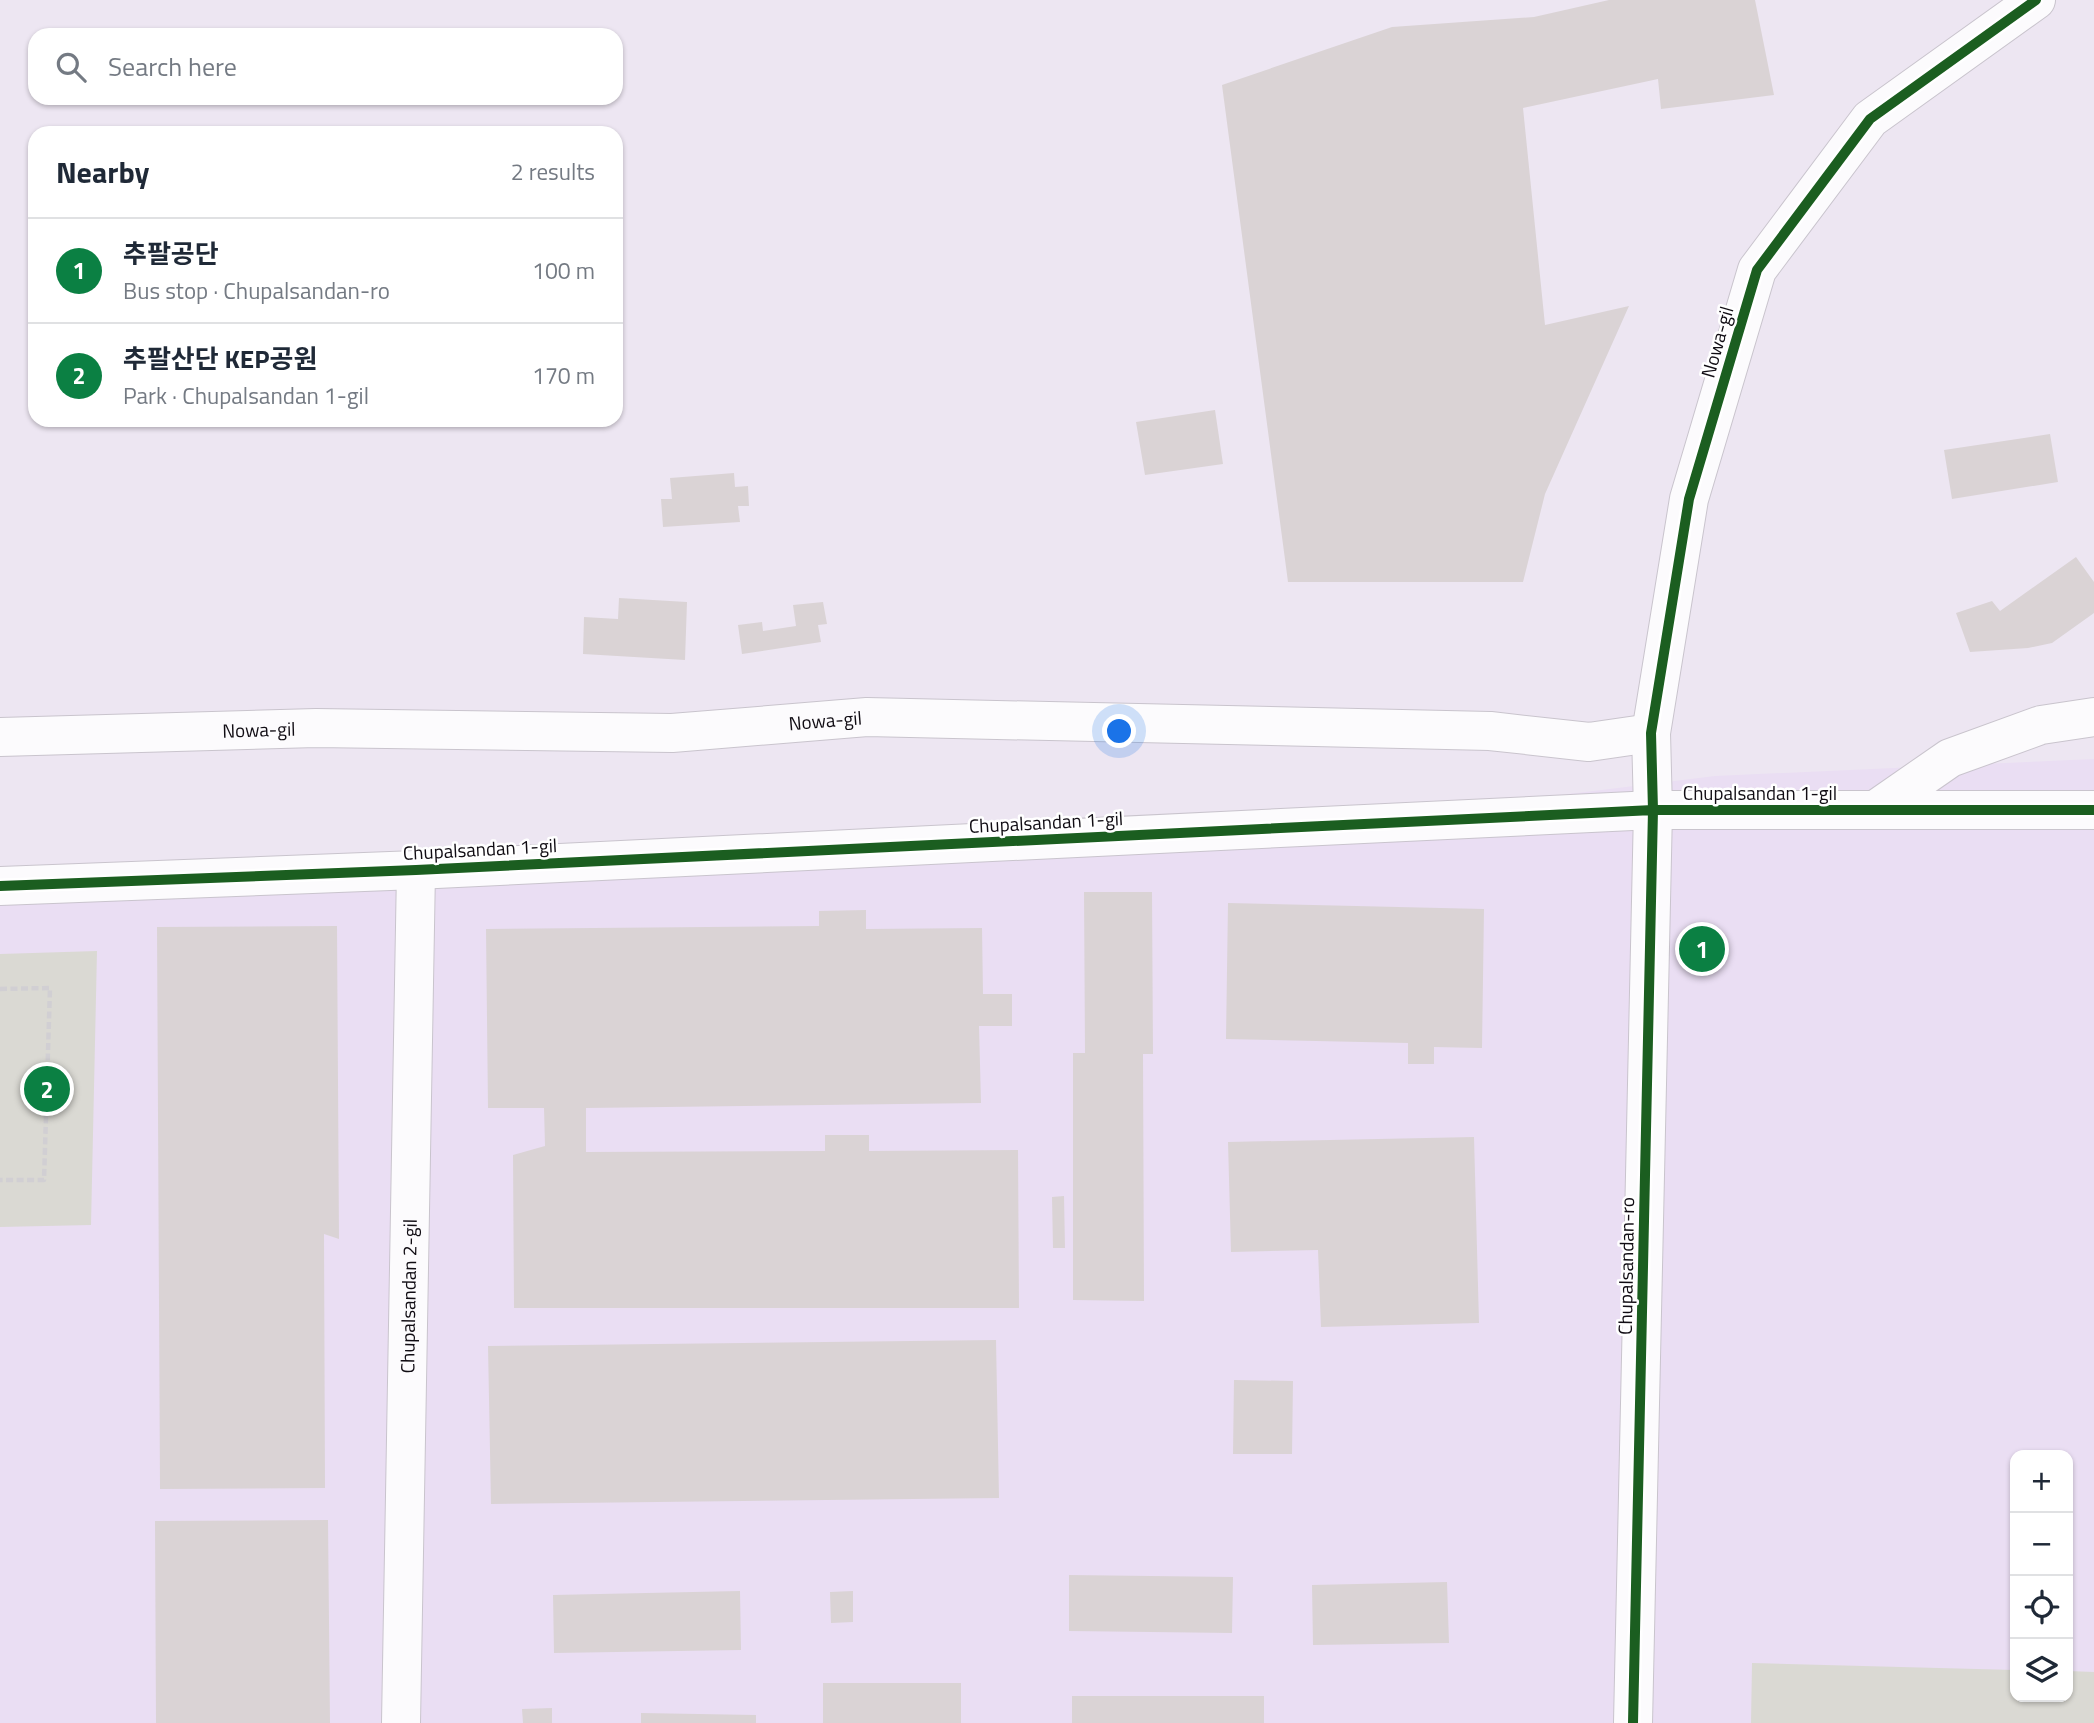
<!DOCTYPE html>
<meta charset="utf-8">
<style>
:root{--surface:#fff;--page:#f2f2f3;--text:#1f2937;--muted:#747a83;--line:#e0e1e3;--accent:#0b8043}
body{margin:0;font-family:"Titillium Web","Noto Sans KR",sans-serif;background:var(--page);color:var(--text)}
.controls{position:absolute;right:21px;bottom:21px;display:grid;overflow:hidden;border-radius:14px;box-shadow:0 2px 5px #0004}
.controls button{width:63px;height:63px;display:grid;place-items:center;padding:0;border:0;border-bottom:2px solid var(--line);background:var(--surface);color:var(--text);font:35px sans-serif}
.you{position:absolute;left:1120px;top:732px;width:24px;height:24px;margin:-18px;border:5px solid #fff;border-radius:50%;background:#1a73e8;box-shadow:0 0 0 10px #1a73e833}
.badge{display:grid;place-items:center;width:46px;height:46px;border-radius:50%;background:var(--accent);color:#fff;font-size:23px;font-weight:700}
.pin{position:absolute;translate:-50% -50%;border:4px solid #fff;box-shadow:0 2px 7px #0006}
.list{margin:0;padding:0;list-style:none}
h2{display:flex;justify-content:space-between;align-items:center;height:91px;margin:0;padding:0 28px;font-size:30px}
h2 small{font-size:23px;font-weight:400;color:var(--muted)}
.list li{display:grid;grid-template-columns:46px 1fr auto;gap:21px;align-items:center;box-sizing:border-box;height:105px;padding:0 28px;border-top:2px solid var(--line)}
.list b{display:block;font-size:26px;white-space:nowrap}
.list p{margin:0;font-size:23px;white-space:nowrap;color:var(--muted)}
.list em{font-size:23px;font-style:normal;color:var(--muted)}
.icon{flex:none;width:38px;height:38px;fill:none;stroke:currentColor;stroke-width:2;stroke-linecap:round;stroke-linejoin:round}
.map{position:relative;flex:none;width:2094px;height:1723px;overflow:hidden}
.search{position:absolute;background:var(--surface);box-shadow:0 2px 5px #0004;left:28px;top:28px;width:595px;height:77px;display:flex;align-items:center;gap:18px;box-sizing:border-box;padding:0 24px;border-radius:21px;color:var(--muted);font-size:26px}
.panel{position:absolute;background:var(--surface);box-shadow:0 2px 5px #0004;left:28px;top:126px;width:595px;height:301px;border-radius:21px}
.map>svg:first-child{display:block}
.built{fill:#eadef3;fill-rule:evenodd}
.green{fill:#dad9d3}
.building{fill:#dad3d5}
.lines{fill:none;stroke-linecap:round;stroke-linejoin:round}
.minor-casing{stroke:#c9c4cd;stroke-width:40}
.path{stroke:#d1cfd3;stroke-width:4.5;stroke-dasharray:7 3.5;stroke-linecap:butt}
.minor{stroke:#fcfbfd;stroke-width:38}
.cycleway-casing{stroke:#fff;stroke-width:15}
.cycleway{stroke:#1b5e20;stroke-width:10}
.labels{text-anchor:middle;stroke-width:5;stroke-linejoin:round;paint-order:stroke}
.street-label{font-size:19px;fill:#100c13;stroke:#fff}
</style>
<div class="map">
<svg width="2094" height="1723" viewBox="0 0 2094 1723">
<rect width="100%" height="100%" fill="#ede6f2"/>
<path class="built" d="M2094 759V1723H0V873L1561 795 1715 776ZM2015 1455H2068V1697H2015Z"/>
<path class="green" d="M97 951 91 1225 0 1227V954Z
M1752 1663 2015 1670V1697H2068V1671L2094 1672V1723H1751Z"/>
<path class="building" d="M1609 0H1755L1774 95 1661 109 1658 79 1523 108 1545 325 1629 306 1545 494 1523 582H1288L1222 85 1392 27 1534 17Z
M1215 410 1223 464 1145 475 1136 422Z
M2050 434 2058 482 1952 499 1944 450Z
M734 473 735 487 748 486 749 506H738L740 522 663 527 661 499H672L670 478Z
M2076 557 2094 582V613L2052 643 2028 648 1970 652 1956 613 1992 601 2000 611Z
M619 598 687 602 685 660 583 654 584 617 618 619Z
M823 602 827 624 818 625 821 642 742 654 738 625 762 622 763 631 796 626 793 605Z
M1084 892H1152L1153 1054H1143L1144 1301 1073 1300V1053H1085Z
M1228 903 1484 909 1482 1048 1434 1047V1064H1408V1043L1226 1039Z
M866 910V929L982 928 983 994H1012V1026H979L981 1103 586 1108V1152L825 1151V1135H869V1151L1018 1150 1019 1308H514L513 1155 545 1146 544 1108H488L486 929 819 926V911Z
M337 926 339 1239 324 1234 325 1488 160 1489 157 927Z
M1474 1137 1479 1323 1321 1327 1318 1250 1231 1252 1228 1142Z
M1064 1196 1065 1248H1053L1052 1197Z
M996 1340 999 1498 491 1504 488 1346Z
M1234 1380 1293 1381 1292 1454H1233Z
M328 1520 330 1723H156L155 1521Z
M1069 1575 1233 1577 1232 1633 1069 1631Z
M1447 1582 1449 1643 1313 1645 1312 1585Z
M740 1591 741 1650 554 1653 553 1595Z
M853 1591V1622L831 1623 830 1592Z
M823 1683H961V1723H823Z
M1072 1696H1264V1723H1072Z
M552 1708V1723H523L522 1709Z
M641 1713 756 1715V1723H641Z"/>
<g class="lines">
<g class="minor-casing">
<g id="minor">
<path id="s1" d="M0 737 316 728 672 733 867 717 1490 731 1589 742 1651 733"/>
<path d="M1875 810 1950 758 2041 725 2094 717"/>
<path d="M0 886 416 870 1653 810H2094"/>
<path id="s2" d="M401 1723 416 870"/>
<path d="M1633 1723 1653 810 1651 733 1689 499 1757 270 1870 119 2036 0"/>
</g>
</g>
<path class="path" d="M0 989 50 988 44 1180H0"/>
<use href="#minor" class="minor"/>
<g class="cycleway-casing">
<path id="cycleway" d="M0 886 416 870 1653 810H2094
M1633 1723 1653 810 1651 733 1689 499 1757 270 1870 119 2036 0"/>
</g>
<use href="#cycleway" class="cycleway"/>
</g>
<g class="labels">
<g class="street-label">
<text transform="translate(1717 342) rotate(-74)" y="7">Nowa-gil</text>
<text dy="7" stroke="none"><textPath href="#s1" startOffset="826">Nowa-gil</textPath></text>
<text dy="7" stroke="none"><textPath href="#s1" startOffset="259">Nowa-gil</textPath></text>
<text x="1760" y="800">Chupalsandan 1-gil</text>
<text transform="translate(1046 822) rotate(-3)" y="7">Chupalsandan 1-gil</text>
<text transform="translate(480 849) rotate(-3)" y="7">Chupalsandan 1-gil</text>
<text transform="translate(1626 1266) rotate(-89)" y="7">Chupalsandan-ro</text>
<text dy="7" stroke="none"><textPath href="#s2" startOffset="427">Chupalsandan 2-gil</textPath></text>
</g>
</g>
</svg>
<div class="controls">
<button>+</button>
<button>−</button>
<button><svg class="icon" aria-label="locate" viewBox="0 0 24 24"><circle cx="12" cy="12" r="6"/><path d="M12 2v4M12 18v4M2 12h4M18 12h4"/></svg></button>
<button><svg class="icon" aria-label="layers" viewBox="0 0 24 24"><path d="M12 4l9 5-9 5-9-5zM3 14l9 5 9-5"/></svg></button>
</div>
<div class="you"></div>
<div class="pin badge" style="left:1702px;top:949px">1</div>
<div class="pin badge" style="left:47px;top:1089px">2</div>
<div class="search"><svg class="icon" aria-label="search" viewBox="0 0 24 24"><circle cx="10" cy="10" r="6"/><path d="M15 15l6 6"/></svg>Search here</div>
<section class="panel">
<h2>Nearby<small>2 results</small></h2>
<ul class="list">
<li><span class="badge">1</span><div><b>추팔공단</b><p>Bus stop · Chupalsandan-ro</p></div><em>100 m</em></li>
<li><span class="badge">2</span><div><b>추팔산단 KEP공원</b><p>Park · Chupalsandan 1-gil</p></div><em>170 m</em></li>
</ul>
</section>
</div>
